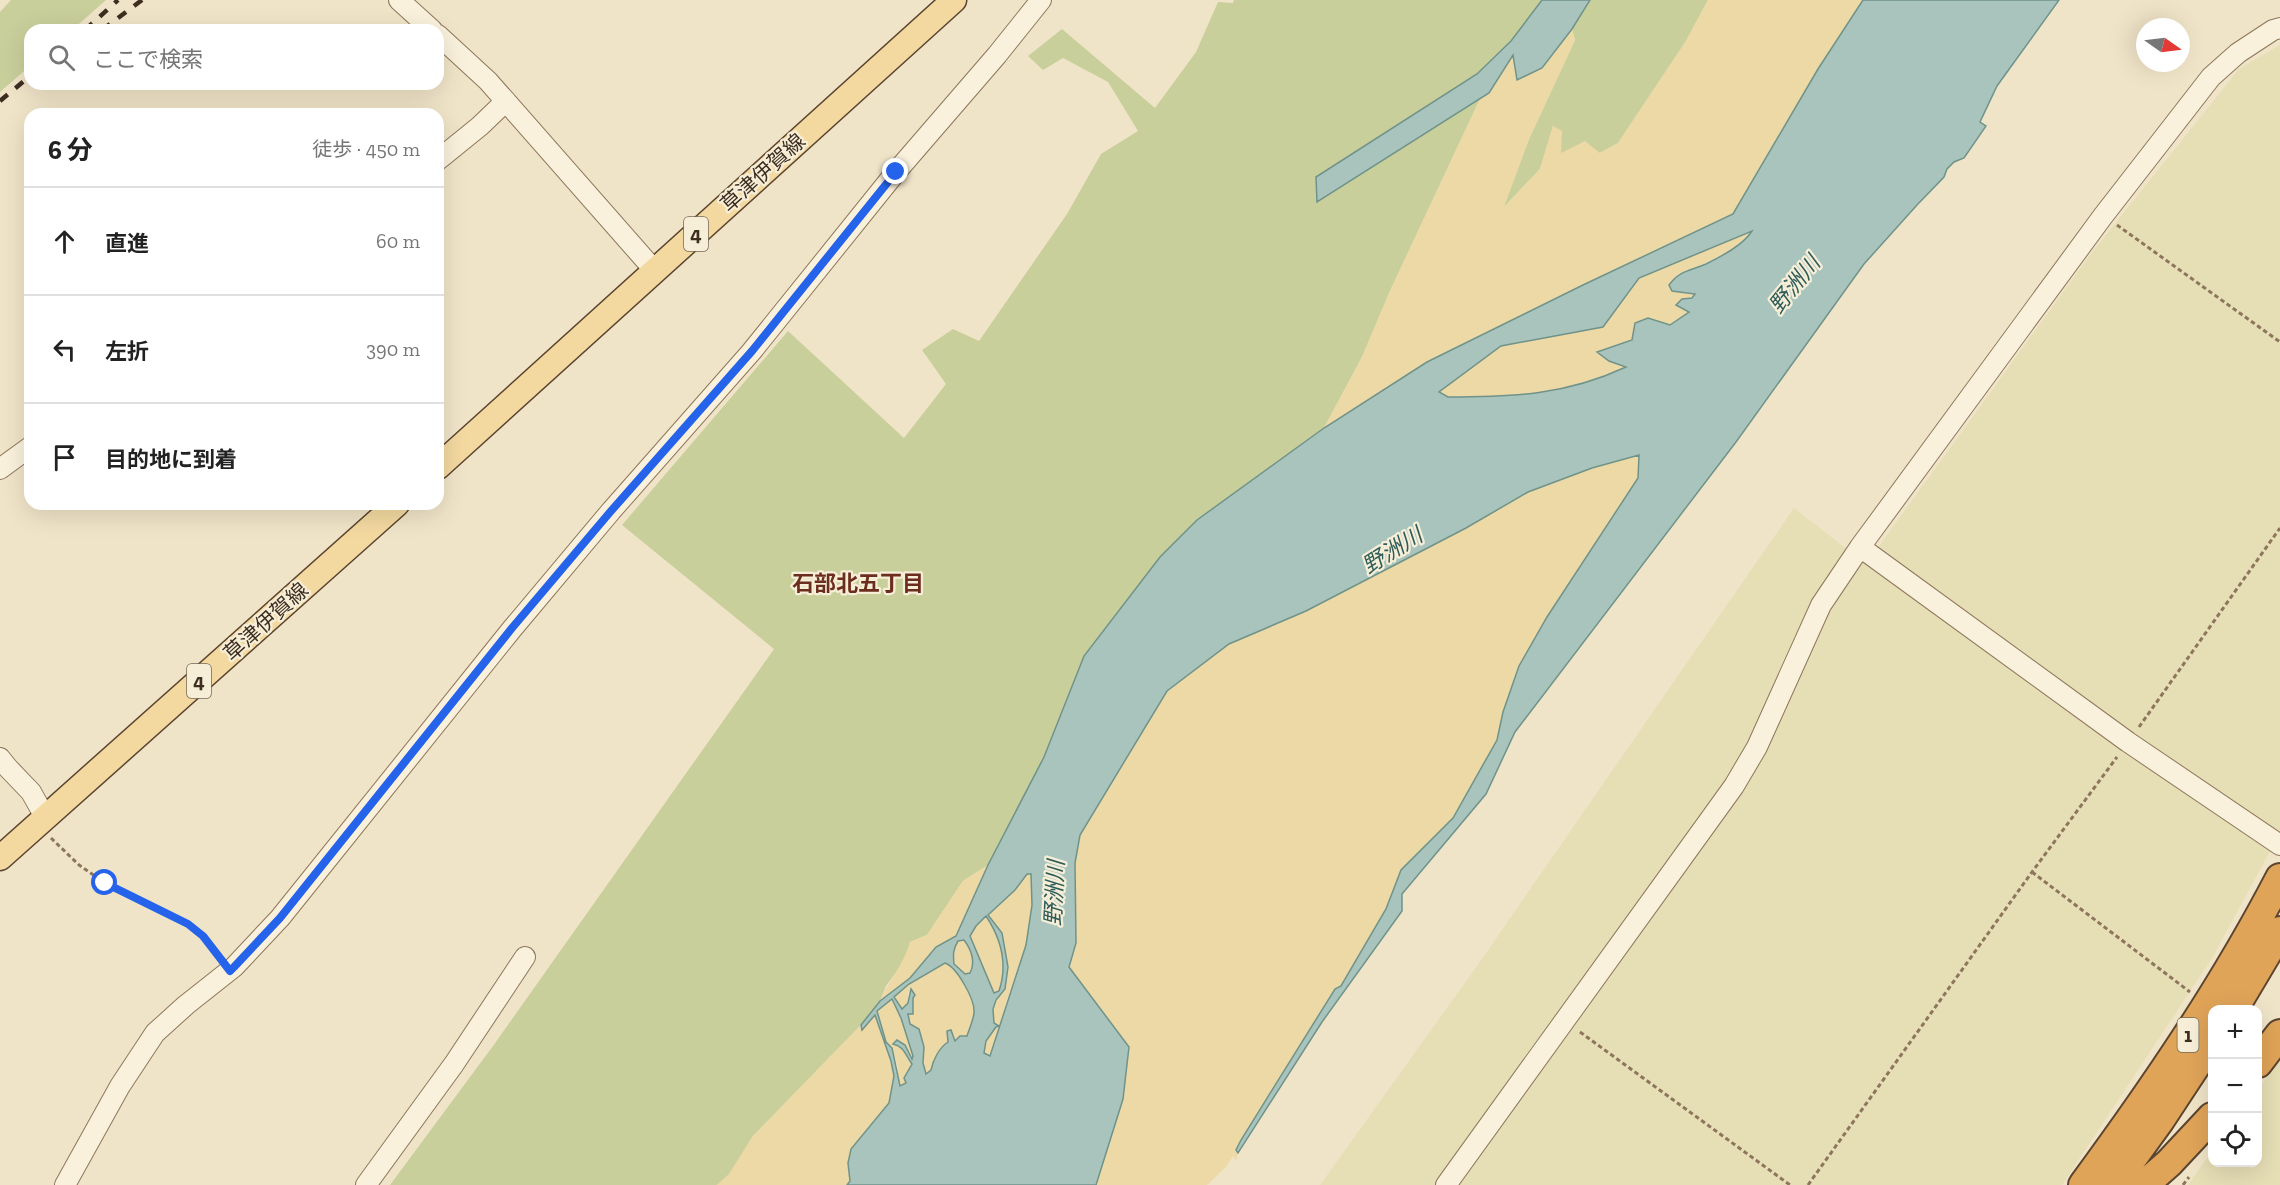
<!DOCTYPE html>
<html lang="ja">
<meta charset="utf-8">
<style>
:root{--surface:#fff;--page:#f2f2f2;--text:#222;--muted:#767676;--line:#e0e0e0}
body{margin:0;font-family:"Zilla Slab","Noto Sans JP",serif;background:var(--page);color:var(--text)}
.controls{position:absolute;right:18px;bottom:18px;display:grid;overflow:hidden;border-radius:12px;box-shadow:0 6px 24px #0002}
.controls button{width:54px;height:54px;display:grid;place-items:center;padding:0;border:0;border-bottom:2px solid var(--line);background:var(--surface);color:var(--text);font:30px sans-serif}
.compass{position:absolute;left:2136px;top:18px;width:54px;height:54px;border-radius:50%;background:var(--surface);box-shadow:0 6px 24px #0002;rotate:104deg}
.stop{position:absolute;width:18px;height:18px;margin:-14px;border:4px solid #2563eb;border-radius:50%;background:#fff}
.stop.end{background:#2563eb;border-color:#fff;box-shadow:0 2px 6px #0008}
.list{margin:0;padding:0;list-style:none}
h2{display:flex;justify-content:space-between;align-items:center;height:78px;margin:0;padding:0 24px;font-size:26px}
h2 small{font-size:20px;font-weight:400;color:var(--muted)}
.list li{display:grid;grid-template-columns:39px 1fr auto;gap:18px;align-items:center;box-sizing:border-box;height:108px;padding:0 24px;border-top:2px solid var(--line)}
.list b{display:block;font-size:22px;white-space:nowrap}
.list em{font-size:20px;font-style:normal;color:var(--muted)}
.icon{flex:none;width:33px;height:33px;fill:none;stroke:currentColor;stroke-width:2;stroke-linecap:round;stroke-linejoin:round}
.map{position:relative;flex:none;width:2280px;height:1185px;overflow:hidden}
.search{position:absolute;background:var(--surface);box-shadow:0 6px 24px #0002;left:24px;top:24px;width:420px;height:66px;display:flex;align-items:center;gap:15px;box-sizing:border-box;padding:0 21px;border-radius:18px;color:var(--muted);font-size:22px}
.panel{position:absolute;background:var(--surface);box-shadow:0 6px 24px #0002;left:24px;top:108px;width:420px;height:402px;border-radius:18px}
.map>svg:first-child{display:block}
.farmland{fill:#e6deb5}
.green{fill:#c9cf9b}
.sand{fill:#ecd9a5}
.water{fill:#a9c4bc;stroke:#6f938a;stroke-width:1.5;fill-rule:evenodd}
.lines{fill:none;stroke-linecap:round;stroke-linejoin:round}
.minor-casing{stroke:#8d765c;stroke-width:22}
.major-casing{stroke:#5b4430;stroke-width:27}
.highway-casing{stroke:#5b4430;stroke-width:32}
.path{stroke:#8d765c;stroke-width:3;stroke-dasharray:4.5 3;stroke-linecap:butt}
.minor{stroke:#faf1dc;stroke-width:20}
.major{stroke:#f3d9a0;stroke-width:24}
.highway{stroke:#e0a458;stroke-width:28}
.rail{stroke:#3d2e20;stroke-width:4.5;stroke-dasharray:10 10;stroke-linecap:butt}
.route{stroke:#2563eb;stroke-width:8}
.labels{text-anchor:middle;stroke-width:4.5;stroke-linejoin:round;paint-order:stroke}
.shield{fill:#f7eed8;stroke:#756857;stroke-width:1.5}
.shield-label{font-size:20px;font-weight:bold;fill:#3d2e20}
.street-label{font-size:21px;fill:#3d2e20;stroke:#f7eed8}
.water-label{font-size:22px;font-style:italic;fill:#2f5d5a;stroke:#f7eed8}
.neighbourhood-label{font-size:22px;font-weight:bold;fill:#6b2e1e;stroke:#f7eed8}
</style>
<div class="map">
<svg width="2280" height="1185" viewBox="0 0 2280 1185">
<rect width="100%" height="100%" fill="#f0e4c8"/>
<path class="farmland" d="M2280 45V833L2212 958 2062 1185H1320L1477 966 1794 508 1866 564 2093 251 2239 69Z
M2280 1059V1185H2188L2212 1151V1162H2258V1090Z"/>
<path class="green" d="M11 0H106L72 30H30V66L0 92V12Z
M1234 0H1542L1511 41 1477 74 1316 177 1317 202 1480 99 1390 291 1362 357 1324 428 1197 520 1160 557 1084 656 1044 757 988 865 963 881 927 935 910 942 906 959 886 986 880 1001 861 1025 753 1136 729 1175 717 1185H390L493 1046 774 649 622 525 788 331 904 438 946 384 922 350 953 329 979 341 1067 214 1101 154 1138 131 1108 82 1063 58 1043 70 1028 56 1062 29 1155 108 1196 52 1218 2 1233 3Z
M1590 0H1708L1686 41 1618 143 1600 153 1561 154 1553 126 1540 169 1503 208 1529 139 1575 40 1572 29Z"/>
<path class="sand" d="M1708 0H1863L1818 69 1733 214 1583 285 1324 428 1362 357 1390 291 1480 99 1489 93 1514 54 1517 80 1542 68 1572 29 1575 40 1529 139 1504 207 1540 169 1553 126 1562 131 1561 153 1585 141 1600 153 1618 143 1686 41Z
M1754 230C1732 252 1706 264 1677 274L1695 294 1693 298 1677 305 1690 311 1670 325 1648 318 1632 340 1597 352 1609 361 1627 367C1567 395 1514 397 1448 397L1438 392 1501 346 1603 327 1639 278Z
M1639 455 1638 478 1547 617 1519 666 1503 712 1497 740 1453 818 1401 870 1386 909 1341 986 1335 990 1241 1140 1236 1149 1238 1153 1236 1161 1233 1156 1225 1168 1207 1185H1096L1123 1099 1068 967 1076 943 1075 863 1080 835 1167 691 1229 644 1306 611 1466 528 1528 492 1592 468Z
M988 865 956 936 936 947 910 978 880 1001C889 980 904 964 910 942L927 935 963 881Z
M1027 874H1031L1032 905 1026 945 1005 1005 1002 1024 991 1056 984 1053 986 1041 996 1027C989 1012 995 1000 1005 989L1002 933 988 915 1014 890Z
M986 915C1001 940 1008 963 999 991L994 993 970 935 976 926Z
M964 940C971 950 976 962 970 973L965 974 954 964C953 955 953 949 959 941Z
M945 963C957 967 974 999 974 1012 975 1019 969 1029 967 1036L956 1041 952 1036 933 1062 931 1070 925 1074C923 1065 926 1053 922 1045 917 1034 910 1026 908 1013 912 1006 916 998 911 990L908 993V1003L901 1009 894 997 909 984Z
M892 998 901 1018 913 1056 912 1060 905 1045H894C905 1047 905 1056 912 1064L904 1078 906 1083 900 1086 897 1079 898 1067 892 1048 886 1042 877 1011Z
M874 1014 891 1061 894 1076 889 1103 851 1149 848 1163 850 1181 847 1185H717L729 1174 753 1136 861 1025 862 1029Z"/>
<path class="water" d="M1542 0H1590L1572 29 1542 68 1517 80 1513 55 1489 93 1317 202 1316 177 1477 74 1511 41Z
M1863 0H2059L1997 86 1980 122 1986 126 1964 158 1954 162 1947 169 1944 177 1917 205 1864 264 1736 442 1515 732 1486 794 1402 894V911L1322 1022 1238 1153 1236 1150 1241 1140 1335 989 1341 986 1386 909 1401 870 1453 818 1497 740 1503 712 1519 666 1547 617 1638 478 1639 455 1592 468 1528 492 1466 528 1306 611 1229 644 1167 691 1080 835 1075 863 1076 943 1069 967 1129 1047 1123 1099 1096 1185H847L850 1181 848 1163 851 1149 889 1103 894 1076 891 1061 875 1015 862 1030 861 1025 880 1001 910 978 936 947 956 936 988 865 1044 757 1084 656 1160 557 1197 520 1324 428 1427 362 1583 285 1733 214 1818 69ZM1752 231C1743 245 1722 256 1706 264 1690 271 1680 270 1669 285L1672 291 1695 294 1692 298 1682 299 1676 305 1689 312 1670 325 1648 318 1635 323 1632 340 1597 352 1609 361 1626 367C1566 395 1513 397 1448 397L1439 392 1501 346 1603 327 1639 278ZM1027 874H1031L1032 905 1026 945 990 1056 984 1053 986 1041 996 1027 999 1026 994 1023 993 1009 996 1000 1005 989 1008 967 1002 933 988 915 1015 890ZM986 916C1002 940 1008 964 999 991L994 993 970 936 976 926ZM964 940C971 949 976 962 970 973L965 974 954 964C953 955 953 949 958 941ZM945 963C957 967 975 1000 974 1012 974 1019 969 1029 967 1036H960L955 1041 951 1030 947 1031 948 1042C939 1048 933 1060 931 1070L926 1074 923 1063 924 1047 919 1029 910 1024 908 1014H913V998L915 995 911 989 908 1003 902 1009 894 997 909 984ZM892 999 901 1018 913 1056 912 1059 905 1045 897 1040 893 1044C905 1047 905 1055 912 1064L904 1078 906 1083 900 1086 892 1048 886 1042 877 1011Z"/>
<g class="lines">
<g class="minor-casing">
<path id="minor" d="M399 0 432 30
M438 35 488 81 655 271
M438 160 480 126 506 101
M0 469 30 447
M1860 547 2128 742 2280 845
M0 758 8 768 31 792 45 817
M65 1185 120 1086 155 1033 186 1005 234 967 280 918 512 629 611 511 752 351 896 172 997 55 1041 0
M366 1185 454 1064 525 957
M1446 1185 1734 786 1757 747 1821 605 1860 547 2103 216 2211 77 2238 53 2273 30 2280 28"/>
</g>
<g class="major-casing">
<path id="major" d="M438 467 954 0
M0 858 397 504"/>
</g>
<g class="highway-casing">
<path id="highway" d="M2233 1010 2280 931
M2258 1063 2280 1034
M2083 1185C2155 1087 2224 986 2280 878
M2113 1185 2160 1120 2212 1041
M2144 1185 2169 1163 2212 1117"/>
</g>
<path class="path" d="M2117 225 2280 342
M2139 727 2280 528
M51 838 79 865 105 883 188 924 203 936 220 958
M2032 872 2190 992
M1580 1032 1790 1185
M1808 1185 2032 872 2117 757
M2183 1185 2189 1177"/>
<use href="#minor" class="minor"/>
<use href="#major" class="major"/>
<use href="#highway" class="highway"/>
<path class="rail" d="M85 30 118 0
M102 30 142 0
M0 101 30 76"/>
</g>
<g class="lines">
<path class="route" d="M105 883 188 924 203 936 230 971 234 967 280 918 512 628 611 511 752 351 896 172"/>
</g>
<g class="labels">
<g class="shield">
<rect x="684" y="217" width="24" height="34" rx="4.5"/>
<rect x="187" y="664" width="24" height="34" rx="4.5"/>
<rect x="2177.5" y="1018" width="21" height="34" rx="4.5"/>
</g>
<g class="shield-label">
<text x="696" y="241">4</text>
<text x="199" y="688">4</text>
<text x="2188" y="1042">1</text>
</g>
<g class="street-label">
<text transform="translate(763 173) rotate(-42)" y="7">草津伊賀線</text>
<text transform="translate(266 622) rotate(-42)" y="7">草津伊賀線</text>
</g>
<g class="water-label">
<text transform="translate(1794 284) rotate(-51)" y="8">野洲川</text>
<text transform="translate(1392 550) rotate(-32)" y="8">野洲川</text>
<text transform="translate(1054 893) rotate(-87)" y="8">野洲川</text>
</g>
<g class="neighbourhood-label">
<text x="858" y="591">石部北五丁目</text>
</g>
</g>
</svg>
<div class="controls">
<button>+</button>
<button>−</button>
<button><svg class="icon" aria-label="locate" viewBox="0 0 24 24"><circle cx="12" cy="12" r="6"/><path d="M12 2v4M12 18v4M2 12h4M18 12h4"/></svg></button>
</div>
<svg class="compass" viewBox="-18 -18 36 36"><path d="M0-13l5 13h-10z" fill="#e53935"/><path d="M0 13l5-13h-10z" fill="#767676"/></svg>
<div class="stop" style="left:105px;top:883px"></div>
<div class="stop end" style="left:896px;top:172px"></div>
<div class="search"><svg class="icon" aria-label="search" viewBox="0 0 24 24"><circle cx="10" cy="10" r="6"/><path d="M15 15l6 6"/></svg>ここで検索</div>
<section class="panel">
<h2>6 分<small>徒歩 · 450 m</small></h2>
<ul class="list">
<li><svg class="icon" aria-label="ahead" viewBox="0 0 24 24"><path d="M12 20V5M6 11l6-6 6 6"/></svg><div><b>直進</b></div><em>60 m</em></li>
<li><svg class="icon" aria-label="left" viewBox="0 0 24 24"><path d="M17 20v-9H6M10 6l-5 5 5 5"/></svg><div><b>左折</b></div><em>390 m</em></li>
<li><svg class="icon" aria-label="arrive" viewBox="0 0 24 24"><path d="M6 21V4h12l-3 4 3 4H6"/></svg><div><b>目的地に到着</b></div></li>
</ul>
</section>
</div>
